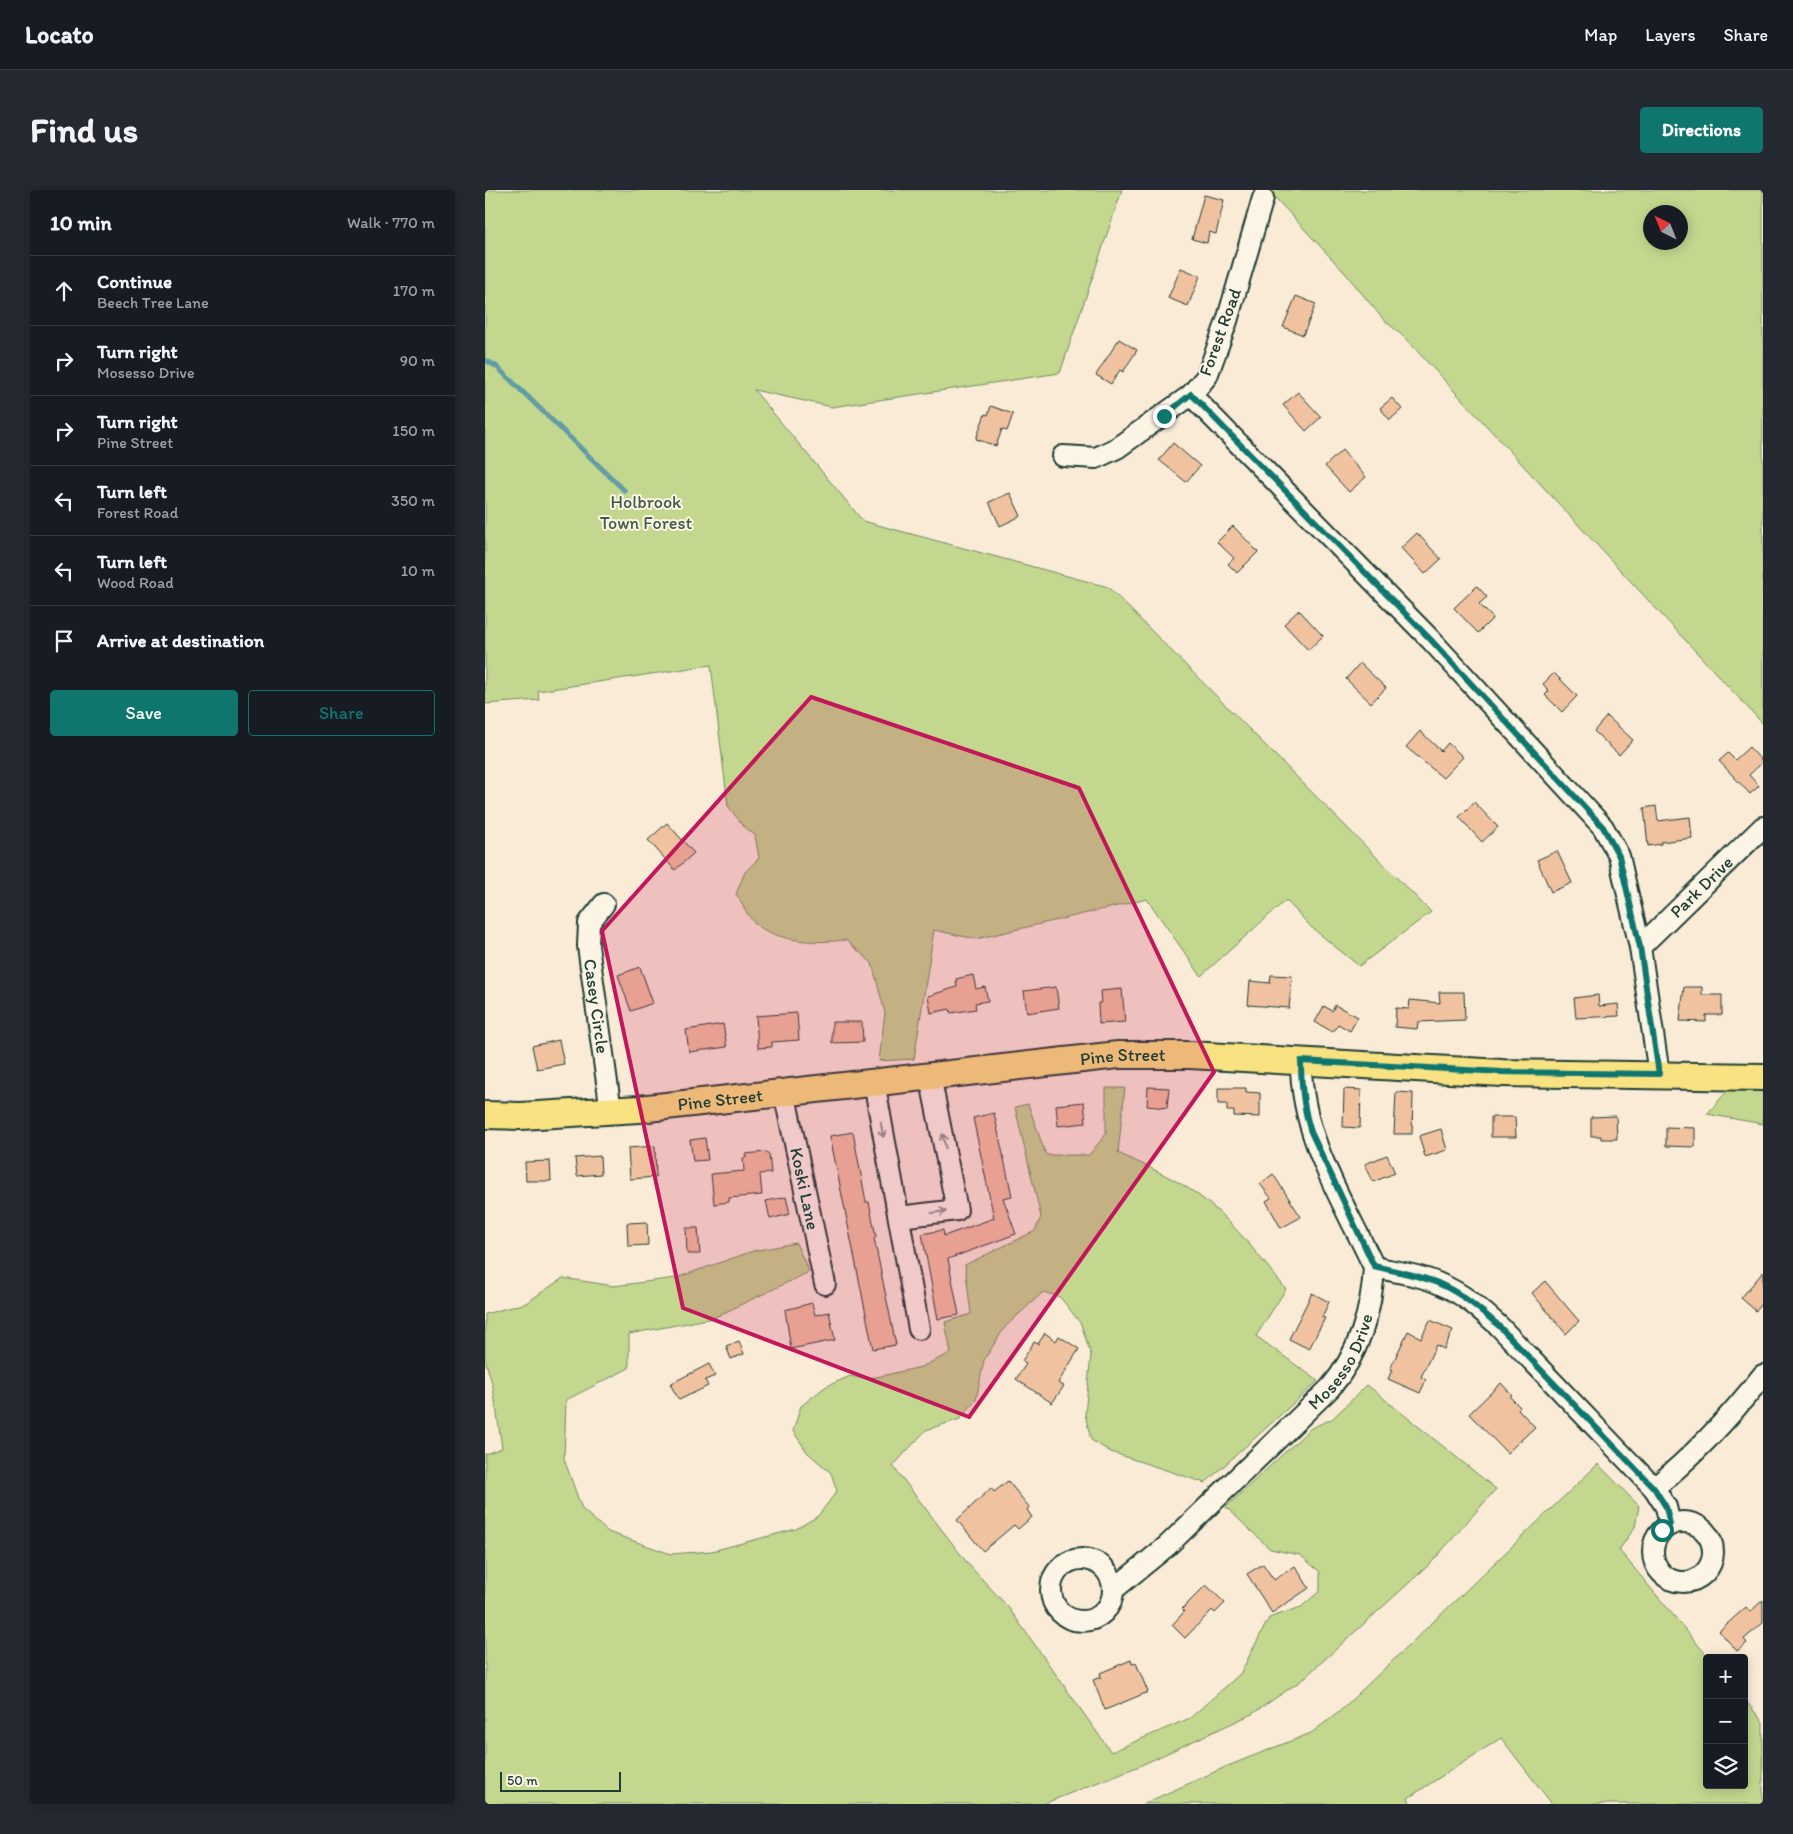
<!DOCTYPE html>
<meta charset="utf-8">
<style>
:root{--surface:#171b24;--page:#242831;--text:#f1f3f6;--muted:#9ea1a6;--line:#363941;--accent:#0f766e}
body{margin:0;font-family:Itim,sans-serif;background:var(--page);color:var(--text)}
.controls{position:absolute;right:15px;bottom:15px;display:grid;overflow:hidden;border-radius:5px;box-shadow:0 2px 12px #0003}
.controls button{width:45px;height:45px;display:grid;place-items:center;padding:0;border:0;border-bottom:1px solid var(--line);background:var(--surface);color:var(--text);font:25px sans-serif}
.compass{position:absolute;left:1158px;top:15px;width:45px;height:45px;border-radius:50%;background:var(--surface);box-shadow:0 2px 12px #0003;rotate:317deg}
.scale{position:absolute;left:15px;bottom:12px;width:121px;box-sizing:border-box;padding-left:5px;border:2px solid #1f3d34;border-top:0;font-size:14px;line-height:18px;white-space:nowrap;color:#1f3d34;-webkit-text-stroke:4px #fcf5e5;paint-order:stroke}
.stop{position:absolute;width:15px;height:15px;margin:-11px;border:4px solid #0f766e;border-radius:50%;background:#fff}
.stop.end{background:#0f766e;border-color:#fff;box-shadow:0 1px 5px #0008}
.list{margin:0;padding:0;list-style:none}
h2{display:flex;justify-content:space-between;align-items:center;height:65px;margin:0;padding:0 20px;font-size:21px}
h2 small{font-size:16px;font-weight:400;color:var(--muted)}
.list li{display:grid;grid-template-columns:32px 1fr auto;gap:15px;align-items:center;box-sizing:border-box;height:70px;padding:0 20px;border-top:1px solid var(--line)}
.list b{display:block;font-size:19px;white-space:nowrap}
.list p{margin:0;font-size:16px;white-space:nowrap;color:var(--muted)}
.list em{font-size:16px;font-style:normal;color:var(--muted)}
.actions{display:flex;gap:10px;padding:15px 20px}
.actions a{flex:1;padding:11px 0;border:1px solid var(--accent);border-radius:5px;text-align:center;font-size:18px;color:var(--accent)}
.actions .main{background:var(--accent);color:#fff}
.icon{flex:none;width:28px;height:28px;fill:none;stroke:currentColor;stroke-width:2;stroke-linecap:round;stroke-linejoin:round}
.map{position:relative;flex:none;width:1278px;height:1614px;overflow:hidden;border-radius:5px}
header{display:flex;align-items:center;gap:30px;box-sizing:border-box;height:70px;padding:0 25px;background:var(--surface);border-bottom:1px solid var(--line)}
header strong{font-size:24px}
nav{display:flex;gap:28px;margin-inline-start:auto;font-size:18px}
.intro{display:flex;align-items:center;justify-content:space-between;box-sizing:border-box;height:120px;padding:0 30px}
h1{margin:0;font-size:35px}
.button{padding:12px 22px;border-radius:5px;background:var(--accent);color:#fff;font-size:18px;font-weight:700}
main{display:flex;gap:30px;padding:0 30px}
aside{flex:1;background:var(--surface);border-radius:5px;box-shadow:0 2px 12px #0003}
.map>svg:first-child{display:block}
.green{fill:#c3d88e;stroke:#718a61;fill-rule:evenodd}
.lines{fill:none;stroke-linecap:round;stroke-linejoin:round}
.stream{stroke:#639ca5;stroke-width:5}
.building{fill:#f1c2a0;stroke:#1f3d34}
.minor-casing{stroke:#1f3d34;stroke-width:24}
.major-casing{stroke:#1f3d34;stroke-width:30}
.minor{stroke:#fcf5e5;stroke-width:20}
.major{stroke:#f8e281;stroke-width:26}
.oneway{stroke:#8e998c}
.route{stroke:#0f766e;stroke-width:6}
.marked{fill:#c2185b;fill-opacity:0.2;stroke:#c2185b;stroke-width:4;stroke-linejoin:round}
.labels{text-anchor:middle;stroke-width:4;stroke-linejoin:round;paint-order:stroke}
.street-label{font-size:18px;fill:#1f3d34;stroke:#fcf5e5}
.park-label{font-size:18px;fill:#405c46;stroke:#fcf5e5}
</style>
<header>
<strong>Locato</strong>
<nav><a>Map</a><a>Layers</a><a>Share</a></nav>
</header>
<div class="intro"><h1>Find us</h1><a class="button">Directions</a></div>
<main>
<aside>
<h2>10 min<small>Walk · 770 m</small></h2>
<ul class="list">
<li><svg class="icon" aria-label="ahead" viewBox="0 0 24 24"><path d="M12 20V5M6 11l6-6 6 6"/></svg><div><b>Continue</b><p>Beech Tree Lane</p></div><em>170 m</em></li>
<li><svg class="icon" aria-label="right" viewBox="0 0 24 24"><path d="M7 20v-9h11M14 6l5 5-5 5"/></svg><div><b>Turn right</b><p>Mosesso Drive</p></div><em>90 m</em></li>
<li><svg class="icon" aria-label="right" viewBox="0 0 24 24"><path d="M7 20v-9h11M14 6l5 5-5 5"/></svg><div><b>Turn right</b><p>Pine Street</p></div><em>150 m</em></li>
<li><svg class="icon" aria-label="left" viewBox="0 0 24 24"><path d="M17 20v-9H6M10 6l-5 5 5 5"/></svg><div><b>Turn left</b><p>Forest Road</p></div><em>350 m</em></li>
<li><svg class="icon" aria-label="left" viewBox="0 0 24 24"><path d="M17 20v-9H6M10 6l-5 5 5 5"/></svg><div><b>Turn left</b><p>Wood Road</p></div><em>10 m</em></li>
<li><svg class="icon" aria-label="arrive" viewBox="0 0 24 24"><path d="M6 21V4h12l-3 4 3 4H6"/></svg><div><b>Arrive at destination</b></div></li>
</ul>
<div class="actions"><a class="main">Save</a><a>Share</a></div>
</aside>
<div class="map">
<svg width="1278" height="1614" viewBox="0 0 1278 1614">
<rect width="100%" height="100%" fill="#faebd7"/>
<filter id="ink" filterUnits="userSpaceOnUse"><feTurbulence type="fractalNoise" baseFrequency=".02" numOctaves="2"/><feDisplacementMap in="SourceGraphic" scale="10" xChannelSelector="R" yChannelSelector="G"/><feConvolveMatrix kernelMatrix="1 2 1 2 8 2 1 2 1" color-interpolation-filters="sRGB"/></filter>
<g filter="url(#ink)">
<path class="green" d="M0 0H637L575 183 347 217 269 200 378 331 623 397 946 722 874 776 826 737 801 710 716 786 662 709 491 749 449 740 429 869 394 871 400 823 387 773 361 750C332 753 299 753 273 736 264 730 257 713 251 704L260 682 274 668 270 645 259 637 243 616 226 475 53 501 54 510 0 514Z
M783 0H1278V534L920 148 898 129 860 83ZM1166 22H1196V52H1166Z
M621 898H640L633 963C663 977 695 990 721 1011 751 1035 776 1069 801 1099L771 1146 833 1191 720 1293 626 1262 606 1250 600 1224 606 1165 596 1134 575 1107 558 1102 520 1137 499 1170 491 1210 475 1229 441 1240 408 1276 483 1374 523 1417 626 1562 705 1528 755 1484 784 1428 816 1417 835 1401V1382L815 1365 785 1359 741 1317 826 1238 847 1229 882 1195 1011 1299 946 1373 817 1490 767 1524 652 1577 558 1614H0V1264L17 1258 8 1197 0 1169V1124L41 1113 78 1088 129 1096 191 1088 268 1061 311 1053 324 1082 228 1128 144 1144V1178L81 1210 79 1269 97 1319 123 1342 186 1364 227 1361 311 1339 333 1326 352 1301 346 1283 322 1262 308 1241 316 1216 340 1197 365 1186 374 1188 392 1187 436 1177 466 1163 460 1132 486 1124 480 1075 550 1041 556 1027 530 917 543 914 561 965H604L621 944Z
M1244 899H1278V934L1222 924Z
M1113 1274 1154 1316 1150 1337 1134 1360 1224 1468H1222V1595H1259V1509L1278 1532V1614H1067L1016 1548 923 1608 926 1614H658L745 1575 826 1543 853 1523Z"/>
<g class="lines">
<path class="stream" d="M0 170 11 176 140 301"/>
</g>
<path class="building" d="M719 5 739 10 731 44 724 42 722 53 707 49Z
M696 78 715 86 703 116 683 108Z
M811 106 831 114 818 145 798 137Z
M634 149 652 160 638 182 635 180 626 194 611 185Z
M813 202 836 227 821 241 798 215Z
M907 208 917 219 905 230 895 218Z
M506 216 528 224 522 241 517 239 511 256 491 249 500 224 503 225Z
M688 253 715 276 701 292 674 270Z
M857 260 881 287 864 302 840 276Z
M525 303 536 326 515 336 504 312Z
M748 336 773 362 752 383 743 374 749 368 732 352Z
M932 343 956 369 940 384 916 358Z
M992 396 1002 407 994 414 1008 428 993 443 969 418Z
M814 420 838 446 823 460 799 434Z
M875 473 901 498 886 513 861 489Z
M1069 483 1092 506 1077 522 1060 505 1064 501 1058 494Z
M1122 526 1148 550 1134 565 1109 541Z
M935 541 956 561 963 553 978 567 958 588 921 557Z
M1264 557 1278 572 1264 585 1274 596 1265 604 1234 571 1243 563 1250 570Z
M989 612 1013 637 997 652 974 627Z
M1171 616 1173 631 1205 627 1207 648 1176 652V654L1163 656 1159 618Z
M182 633 209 663 190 680 163 650Z
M1072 661 1087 693 1066 702 1052 670Z
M155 777 168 813 146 821 133 785Z
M488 785 491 799 500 797 503 811 490 813 491 819 466 823 465 819 446 823 443 806 472 797 471 789Z
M786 785 807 786 804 818 763 815 765 791 785 793Z
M571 797 574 818 542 823 539 801Z
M1199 797H1217V805H1237V825H1221V832L1195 831Z
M637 799 640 832 614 834 613 813H616L615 801Z
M954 802H979L980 830 933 832 932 839 910 837 911 818 924 819 925 810 955 813Z
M1113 805 1114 816 1133 814 1134 826 1091 828 1089 808Z
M850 815 873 827 865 841 853 834 848 842 830 832 839 816 847 821Z
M312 823 314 850 287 852V857L273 858 271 826Z
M347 832H377L378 852 347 853Z
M238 834 242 857 204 862 201 840Z
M74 850 79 874 52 879 47 856Z
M663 897 684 898 682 918 662 916Z
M733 898H761V902L775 903V927L749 926V921H742V914H733Z
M859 899 876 900 875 938 858 937Z
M911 902 928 903 927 944H909Z
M599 912 601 933 573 936 571 915Z
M509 923 527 1006 518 1008 531 1044 463 1069 474 1125 453 1129 437 1044 458 1040 459 1046 509 1028 488 928Z
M1131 926 1132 949H1116V946H1106V927Z
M1006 927H1030L1031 947H1006Z
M1181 937 1210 938V957L1181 956Z
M956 939 962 960 940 967 934 946Z
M368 942 381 1012H384L391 1047 389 1048 411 1155 388 1159 345 946Z
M220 948 223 970 208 971 205 950Z
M170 956 171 987 145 989 143 958Z
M281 962 284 964 286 983 275 984 277 1005 244 1008V1012L229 1014 226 984 259 981 258 968 261 967 260 964Z
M902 965 910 983 888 992 880 974Z
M115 966 116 984 92 986 90 968Z
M65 971 66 991H41L40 972Z
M788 984 816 1027 796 1038 781 1011 786 1008 775 994Z
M301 1007 305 1024 285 1029 281 1011Z
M162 1032 163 1055 143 1056 142 1033Z
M201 1038H213L215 1064H202Z
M1278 1082V1113L1271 1121 1256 1108Z
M1060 1091 1094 1131 1081 1144 1047 1103Z
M827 1103 844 1112 837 1127 840 1128 824 1159 804 1149Z
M327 1113 330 1125 344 1122 350 1150 306 1159 300 1120Z
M945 1130 968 1140 959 1159 951 1155 936 1187 941 1190 935 1203 903 1189 907 1180 905 1179 923 1141 936 1148Z
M560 1143 571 1151 574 1146 594 1159 573 1193 579 1196 567 1213 531 1189 541 1174 537 1171 549 1152 553 1154Z
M254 1151 259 1164 246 1169 241 1156Z
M224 1174 230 1186 220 1190 223 1196 194 1210 185 1194Z
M1016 1193 1027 1205 1025 1207 1035 1217 1033 1219 1050 1237 1022 1263 984 1224Z
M523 1291 544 1317 542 1320 547 1327 533 1339 529 1335 498 1361 472 1330 506 1298 509 1302Z
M778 1374 789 1390 810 1376 824 1398 787 1423 762 1384Z
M721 1395 740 1413 730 1423 727 1420 700 1448 687 1435 699 1422 697 1419Z
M1278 1410V1433L1259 1449 1262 1453 1252 1461 1234 1441 1261 1417 1265 1422Z
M646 1470 647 1474 651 1473 663 1502 620 1520 608 1490 616 1487 615 1483Z"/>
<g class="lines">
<g class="minor-casing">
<g id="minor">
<path d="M778 8 742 131 722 186 706 205 946 450 1118 637 1134 666 1155 757 1174 884"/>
<path d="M578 266 611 268 632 258 706 205"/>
<path id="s1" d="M119 714 104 733 103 756 126 921"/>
<path id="s2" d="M1155 757 1278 637"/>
<path d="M389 892 434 1139"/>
<path id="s3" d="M299 902 340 1094"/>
<path d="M414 1027 472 1020 445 886"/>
<path d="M889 1077C912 1082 936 1085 957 1095 979 1104 997 1121 1014 1136L1169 1298 1181 1317 1185 1334"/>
<path d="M1169 1298C1210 1265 1245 1227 1278 1185"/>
<circle cx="1198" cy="1362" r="30"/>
<circle cx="597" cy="1400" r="31"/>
<path id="s4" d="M628 1400 682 1356 845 1198C874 1165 887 1119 889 1077 858 1011 815 945 816 871"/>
</g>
</g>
<g class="major-casing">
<g id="major">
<path id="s5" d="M0 925 36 926 154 919 633 865H705L1017 883 1278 887"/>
</g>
</g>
<use href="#minor" class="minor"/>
<use href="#major" class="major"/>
</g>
<defs><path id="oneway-shaft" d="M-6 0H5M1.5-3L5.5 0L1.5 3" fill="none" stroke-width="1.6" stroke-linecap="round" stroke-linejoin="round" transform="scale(1.25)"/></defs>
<g class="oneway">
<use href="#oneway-shaft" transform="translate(397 940) rotate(80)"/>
<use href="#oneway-shaft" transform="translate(459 951) rotate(-102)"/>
<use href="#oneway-shaft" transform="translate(454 1022) rotate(-7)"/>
</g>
</g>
<g class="lines" filter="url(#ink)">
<path class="route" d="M679 226 706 204 946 450 1118 637 1134 666 1155 757 1174 884 1017 882 816 871C816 896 818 918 826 942L889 1076C912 1082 936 1085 957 1095 979 1105 997 1121 1014 1136L1169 1298 1181 1317 1185 1334 1177 1340"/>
</g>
<path class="marked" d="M326 507 594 598 729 882 484 1227 198 1118 117 741Z"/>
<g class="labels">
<g class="street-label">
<text transform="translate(735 142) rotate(-70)" y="6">Forest Road</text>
<text dy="6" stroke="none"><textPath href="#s2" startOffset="86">Park Drive</textPath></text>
<text dy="6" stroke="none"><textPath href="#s1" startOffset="108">Casey Circle</textPath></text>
<text dy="6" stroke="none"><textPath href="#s5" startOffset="641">Pine Street</textPath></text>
<text dy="6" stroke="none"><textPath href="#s5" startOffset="236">Pine Street</textPath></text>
<text dy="6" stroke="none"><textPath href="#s3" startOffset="99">Koski Lane</textPath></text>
<text dy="6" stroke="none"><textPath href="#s4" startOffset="325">Mosesso Drive</textPath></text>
</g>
<g class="park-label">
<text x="161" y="318">Holbrook<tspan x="161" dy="21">Town Forest</tspan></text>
</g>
</g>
</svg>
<div class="controls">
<button>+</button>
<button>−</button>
<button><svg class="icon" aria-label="layers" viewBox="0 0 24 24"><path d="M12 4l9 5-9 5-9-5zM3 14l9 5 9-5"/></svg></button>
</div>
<svg class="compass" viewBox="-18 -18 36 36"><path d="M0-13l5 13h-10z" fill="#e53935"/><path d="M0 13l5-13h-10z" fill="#9ea1a6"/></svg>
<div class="scale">50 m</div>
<div class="stop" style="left:1177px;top:1340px"></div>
<div class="stop end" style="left:679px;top:226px"></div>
</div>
</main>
